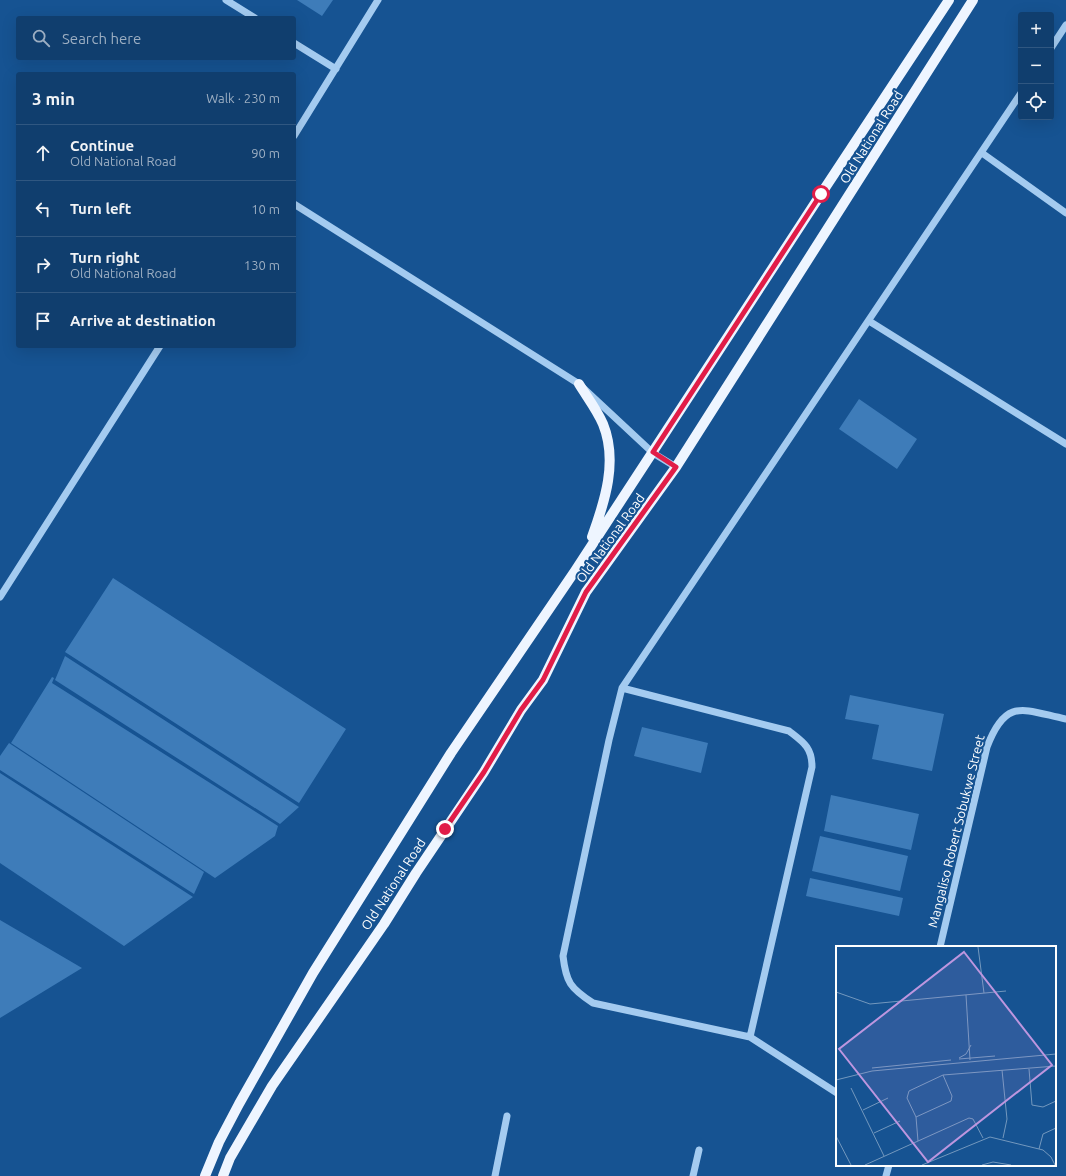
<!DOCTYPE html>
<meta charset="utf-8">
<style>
:root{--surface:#103e6e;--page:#194573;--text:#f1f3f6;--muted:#9caec2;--line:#305781}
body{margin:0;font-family:Ubuntu,sans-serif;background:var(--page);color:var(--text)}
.controls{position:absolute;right:12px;top:12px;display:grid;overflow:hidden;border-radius:4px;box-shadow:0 4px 16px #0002}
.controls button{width:36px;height:36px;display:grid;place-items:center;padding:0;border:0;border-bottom:1px solid var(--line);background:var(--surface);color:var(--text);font:20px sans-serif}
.stop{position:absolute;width:12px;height:12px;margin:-9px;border:3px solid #e11d48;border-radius:50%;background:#fff}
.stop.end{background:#e11d48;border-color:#fff;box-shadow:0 1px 4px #0008}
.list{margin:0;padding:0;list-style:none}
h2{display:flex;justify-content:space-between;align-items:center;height:52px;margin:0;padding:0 16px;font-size:17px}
h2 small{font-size:13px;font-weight:400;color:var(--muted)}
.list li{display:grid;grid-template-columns:26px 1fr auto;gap:12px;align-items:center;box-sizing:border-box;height:56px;padding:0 16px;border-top:1px solid var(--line)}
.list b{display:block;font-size:15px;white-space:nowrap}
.list p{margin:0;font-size:13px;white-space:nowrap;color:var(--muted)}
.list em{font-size:13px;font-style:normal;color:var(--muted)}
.icon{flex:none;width:22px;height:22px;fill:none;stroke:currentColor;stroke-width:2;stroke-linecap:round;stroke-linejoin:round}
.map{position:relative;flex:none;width:1066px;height:1176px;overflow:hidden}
.search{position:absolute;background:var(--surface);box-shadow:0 4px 16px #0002;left:16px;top:16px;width:280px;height:44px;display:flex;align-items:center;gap:10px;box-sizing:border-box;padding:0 14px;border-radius:4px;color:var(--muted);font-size:15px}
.panel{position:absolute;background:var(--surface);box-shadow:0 4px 16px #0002;left:16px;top:72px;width:280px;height:276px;border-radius:4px}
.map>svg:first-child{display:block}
.building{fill:#3e7cb9}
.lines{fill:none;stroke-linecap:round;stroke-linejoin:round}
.minor{stroke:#a4cbf0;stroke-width:7}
.major{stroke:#eef5ff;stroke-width:10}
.route{stroke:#e11d48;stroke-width:5}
.labels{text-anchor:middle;stroke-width:4;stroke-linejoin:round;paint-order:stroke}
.street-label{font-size:13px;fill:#fff;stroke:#165392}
.inset-road{fill:none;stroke:#7398be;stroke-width:1}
.view{fill:#bd96df;fill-opacity:0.15;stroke:#bd96df;stroke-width:2}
.inset-edge{fill:none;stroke:#fff;stroke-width:2}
</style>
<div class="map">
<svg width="1066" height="1176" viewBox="0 0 1066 1176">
<rect width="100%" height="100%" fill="#165392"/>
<path class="building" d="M297 0H333L322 16Z
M859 399 917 439 897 469 839 429Z
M113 578 346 729 299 803 65 652Z
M65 656 299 807 280 824 55 680Z
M52 677 54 678 52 683 278 826 275 836 215 878 11 743Z
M850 695 944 714 932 771 872 759 879 725 845 719Z
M642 727 708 743 701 773 634 756Z
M9 743 204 872 194 894 0 770V756Z
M0 773 193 897 124 946 0 863Z
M831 795 919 814 911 850 824 831Z
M820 836 908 856 900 891 812 871Z
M810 878 903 898 899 916 806 896Z
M0 920 82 968 0 1018Z"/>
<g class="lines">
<path class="minor" d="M226 0 255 18
M294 43 336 69
M1051 48 1066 25
M294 136 378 0
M982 153 1066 213
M294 204 579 384 653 453 676 467
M869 321 1066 444
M0 597 160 346
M622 688 789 731C803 742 812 747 812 767L750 1037
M940 947 987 747C1006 697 1023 710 1066 719
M837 1093 750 1037 593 1003C570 988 566 982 563 956L609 740 622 688 1021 93
M495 1176 507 1116
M693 1176 699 1150
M886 1176 889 1165"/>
<path class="major" d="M579 384C587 397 597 410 603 424 618 461 605 501 592 537
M205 1176 219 1142 239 1104 313 973 451 753 575 571 821 194 949 0
M223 1176 230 1158 272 1086 384 924 416 873 484 772 521 710 543 680 586 592 676 467 973 0"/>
</g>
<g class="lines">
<path class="route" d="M445 829 484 772 521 710 543 680 586 592 676 467 653 452 821 194"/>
</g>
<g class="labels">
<g class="street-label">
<text transform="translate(871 137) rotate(-58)" y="5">Old National Road</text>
<text transform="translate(610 538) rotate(-54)" y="5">Old National Road</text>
<text transform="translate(956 831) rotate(-76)" y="5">Mangaliso Robert Sobukwe Street</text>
<text transform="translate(393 884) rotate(-57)" y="5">Old National Road</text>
</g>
</g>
<g transform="translate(836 946)">
<rect width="220" height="220" fill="#165392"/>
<path class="inset-road" d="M142 1 148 47M0 46 34 58 170 45M130 49 134 114M123 112 130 108 135 99M123 113 159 110M36 122 115 114M193 123 196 159 207 161 220 155M166 124 171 173 167 192M0 134 36 125 220 108M15 142 48 210M27 164 52 152M80 171 115 155 116 150 107 129M38 187 64 175M0 190 15 219M82 195 80 171 71 152 73 145 107 129 220 120M203 203 207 188 220 182M29 219 133 172 137 173 147 192M86 219 154 191 207 204 215 211 219 219M146 219 157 216 175 219"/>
<path class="view" d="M128 6 216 119 92 216 3 103Z"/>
<rect width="220" height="220" class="inset-edge"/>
</g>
</svg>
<div class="controls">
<button>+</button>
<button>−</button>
<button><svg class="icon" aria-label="locate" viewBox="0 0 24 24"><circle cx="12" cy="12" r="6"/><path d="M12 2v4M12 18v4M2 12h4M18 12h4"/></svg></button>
</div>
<div class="stop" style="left:821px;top:194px"></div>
<div class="stop end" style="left:445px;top:829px"></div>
<div class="search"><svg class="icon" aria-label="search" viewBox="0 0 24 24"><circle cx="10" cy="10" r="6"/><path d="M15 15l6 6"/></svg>Search here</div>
<section class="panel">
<h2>3 min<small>Walk · 230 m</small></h2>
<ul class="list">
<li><svg class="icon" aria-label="ahead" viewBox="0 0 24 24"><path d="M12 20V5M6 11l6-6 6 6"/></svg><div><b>Continue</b><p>Old National Road</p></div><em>90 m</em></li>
<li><svg class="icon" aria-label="left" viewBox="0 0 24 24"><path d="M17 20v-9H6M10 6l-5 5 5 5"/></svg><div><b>Turn left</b></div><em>10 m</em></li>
<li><svg class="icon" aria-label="right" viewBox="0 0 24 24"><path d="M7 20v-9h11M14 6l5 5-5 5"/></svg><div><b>Turn right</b><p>Old National Road</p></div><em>130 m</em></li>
<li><svg class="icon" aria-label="arrive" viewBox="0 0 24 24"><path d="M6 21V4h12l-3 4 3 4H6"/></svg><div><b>Arrive at destination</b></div></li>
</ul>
</section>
</div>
